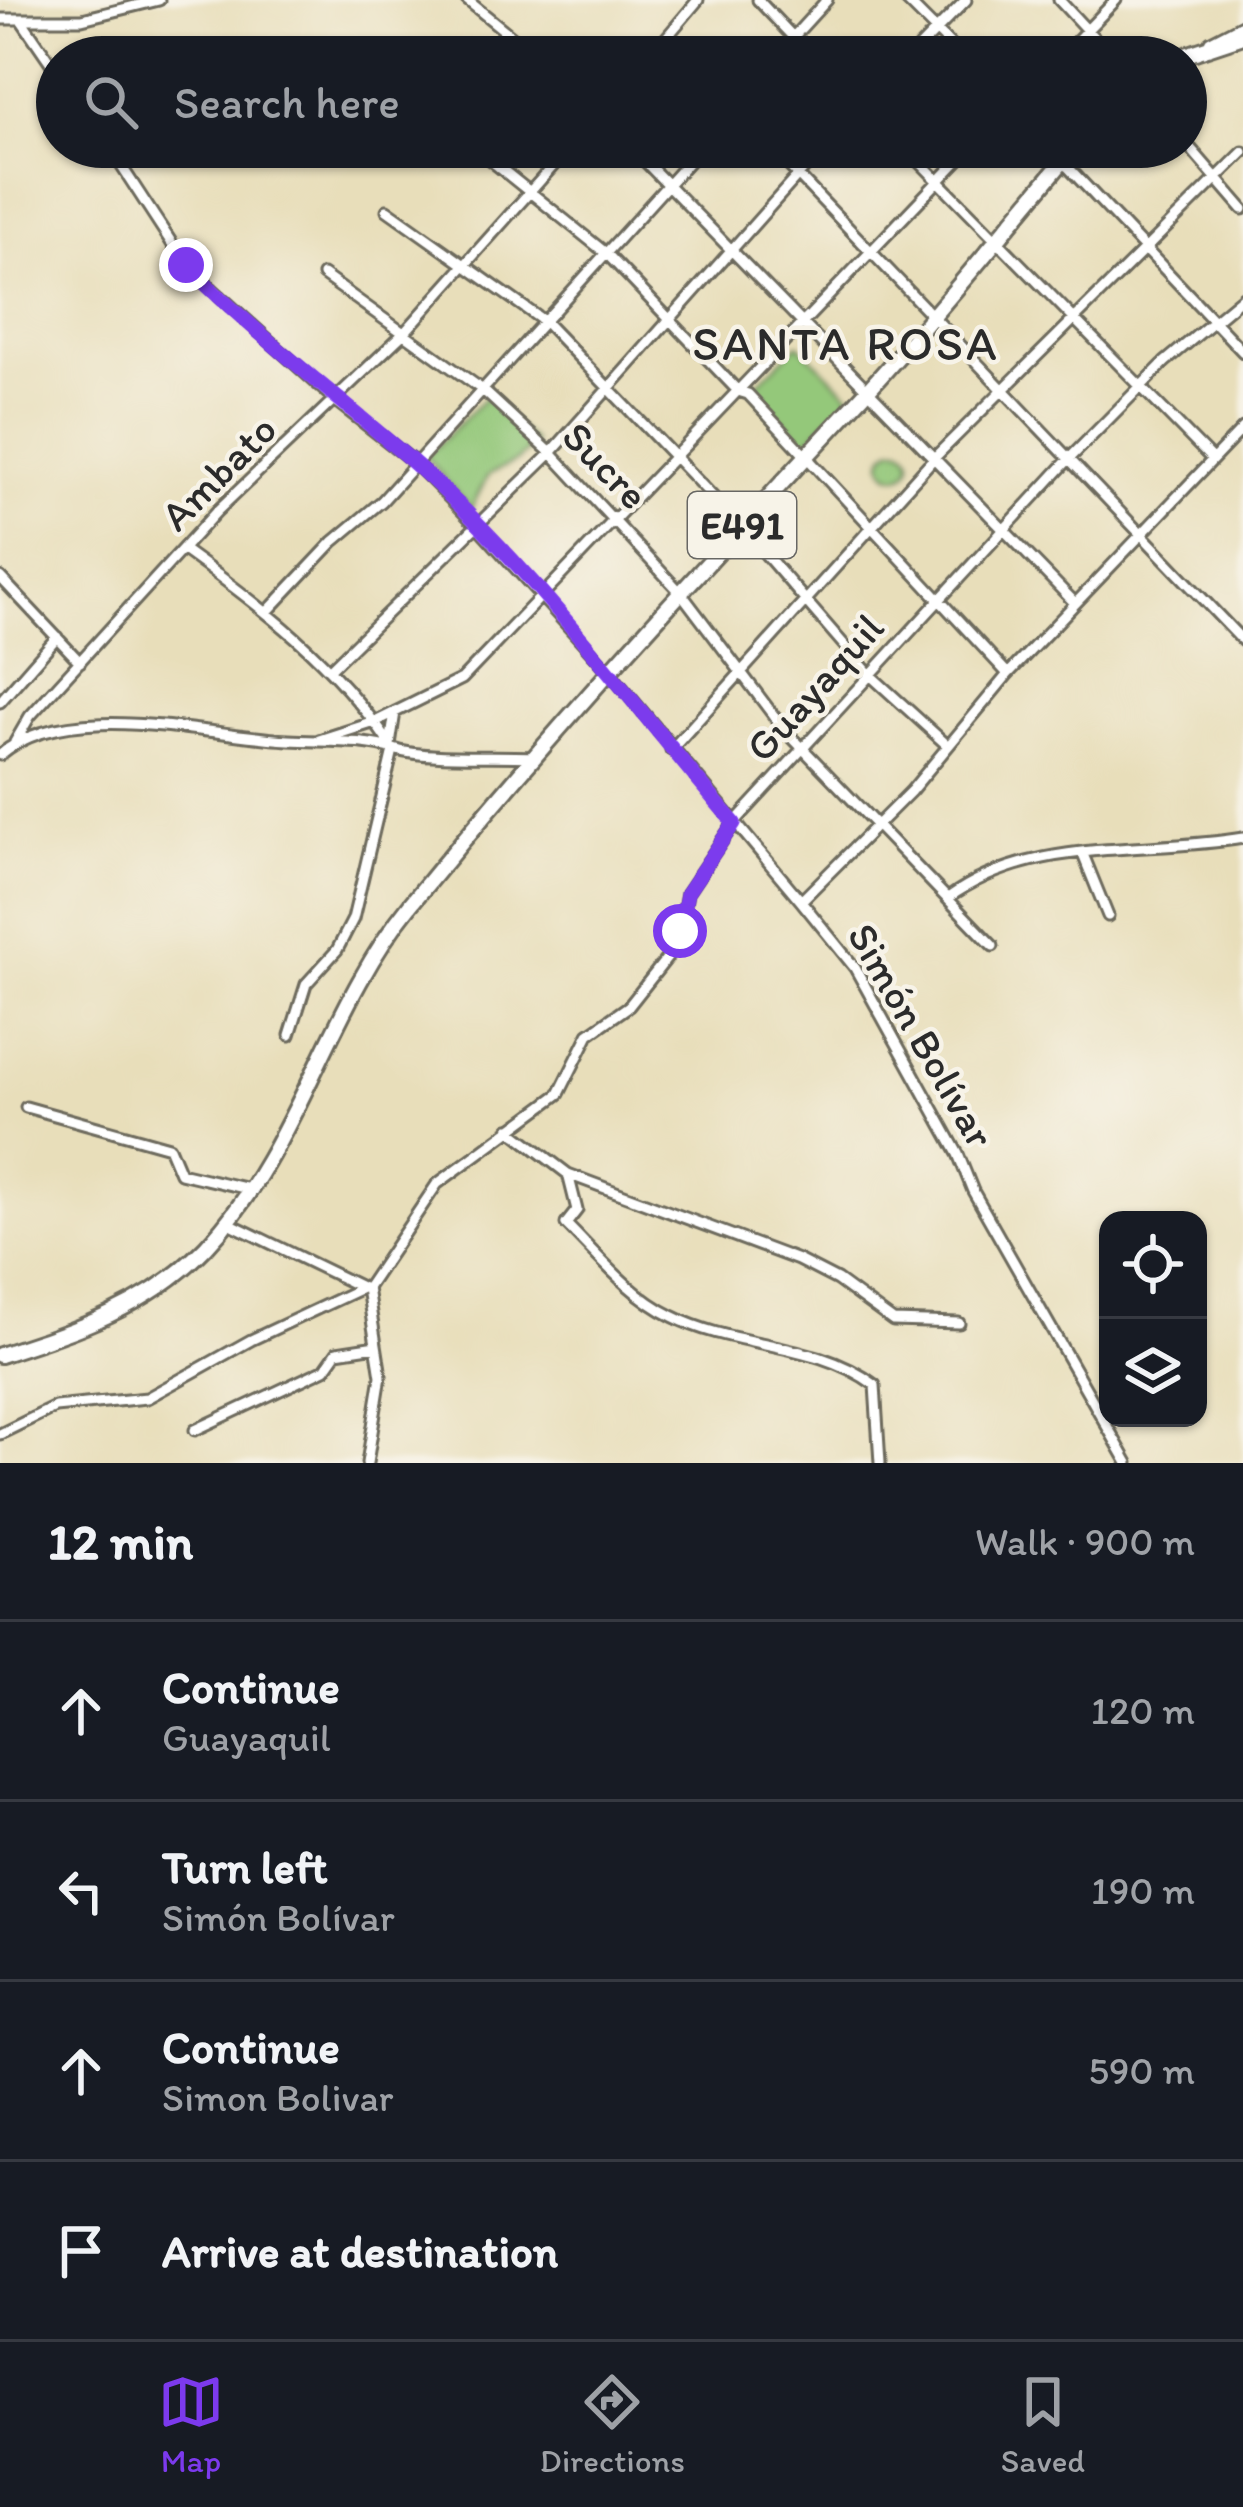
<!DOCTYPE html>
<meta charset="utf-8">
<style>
:root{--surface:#171b24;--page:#242831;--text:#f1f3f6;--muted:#9ea1a6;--line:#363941;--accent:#7c3aed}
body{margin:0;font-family:Itim,sans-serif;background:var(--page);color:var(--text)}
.controls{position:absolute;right:36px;bottom:36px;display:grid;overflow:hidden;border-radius:24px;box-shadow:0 3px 9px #0004}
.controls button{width:108px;height:108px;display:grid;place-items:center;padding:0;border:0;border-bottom:3px solid var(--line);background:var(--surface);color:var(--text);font:60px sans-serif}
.stop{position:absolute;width:36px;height:36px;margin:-27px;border:9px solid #7c3aed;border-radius:50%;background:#fff}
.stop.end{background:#7c3aed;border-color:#fff;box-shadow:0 3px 12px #0008}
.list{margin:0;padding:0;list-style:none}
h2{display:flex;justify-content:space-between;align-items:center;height:156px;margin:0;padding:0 48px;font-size:51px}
h2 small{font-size:39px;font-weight:400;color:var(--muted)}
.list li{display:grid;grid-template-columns:78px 1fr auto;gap:36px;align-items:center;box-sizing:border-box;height:180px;padding:0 48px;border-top:3px solid var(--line)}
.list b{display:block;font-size:45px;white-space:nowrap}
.list p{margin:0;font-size:39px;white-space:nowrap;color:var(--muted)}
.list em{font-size:39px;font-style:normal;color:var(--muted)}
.icon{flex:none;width:66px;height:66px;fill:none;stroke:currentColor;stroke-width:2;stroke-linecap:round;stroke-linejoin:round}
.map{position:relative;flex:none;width:1243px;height:1463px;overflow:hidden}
.search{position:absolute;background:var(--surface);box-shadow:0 3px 9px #0004;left:36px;right:36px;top:36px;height:132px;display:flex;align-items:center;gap:30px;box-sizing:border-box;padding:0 42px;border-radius:66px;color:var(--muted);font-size:45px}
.sheet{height:876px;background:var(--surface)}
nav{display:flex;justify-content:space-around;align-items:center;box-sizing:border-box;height:168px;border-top:3px solid var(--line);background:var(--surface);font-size:33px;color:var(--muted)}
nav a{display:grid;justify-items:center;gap:6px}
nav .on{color:var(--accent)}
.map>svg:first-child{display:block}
.green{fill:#94c87a;stroke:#607a52;stroke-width:3}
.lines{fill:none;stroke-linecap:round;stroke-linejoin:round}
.minor-casing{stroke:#6d6a5d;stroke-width:15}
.major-casing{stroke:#6d6a5d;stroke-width:16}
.highway-casing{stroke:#6d6a5d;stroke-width:20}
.minor{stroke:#fff;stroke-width:9}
.major{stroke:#fff;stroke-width:10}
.highway{stroke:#fff;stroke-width:14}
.route{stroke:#7c3aed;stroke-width:15}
.labels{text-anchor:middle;stroke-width:9;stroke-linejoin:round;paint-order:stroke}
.shield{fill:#f7f3e8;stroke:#686764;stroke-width:3}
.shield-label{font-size:39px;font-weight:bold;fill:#2b2b2b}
.street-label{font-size:42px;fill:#2b2b2b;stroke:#f7f3e8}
.quarter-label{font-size:48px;letter-spacing:3px;fill:#2b2b2b;stroke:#f7f3e8}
</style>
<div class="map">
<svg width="1243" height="1463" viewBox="0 0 1243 1463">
<rect width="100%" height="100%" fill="#f7f3e8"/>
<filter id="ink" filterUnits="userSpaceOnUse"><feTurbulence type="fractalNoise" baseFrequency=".00833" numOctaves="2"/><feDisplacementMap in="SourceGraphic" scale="24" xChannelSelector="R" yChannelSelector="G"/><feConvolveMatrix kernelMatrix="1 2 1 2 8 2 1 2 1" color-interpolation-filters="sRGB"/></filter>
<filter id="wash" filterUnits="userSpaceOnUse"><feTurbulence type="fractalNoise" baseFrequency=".004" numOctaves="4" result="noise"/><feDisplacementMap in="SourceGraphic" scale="48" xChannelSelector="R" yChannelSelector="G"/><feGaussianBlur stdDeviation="2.7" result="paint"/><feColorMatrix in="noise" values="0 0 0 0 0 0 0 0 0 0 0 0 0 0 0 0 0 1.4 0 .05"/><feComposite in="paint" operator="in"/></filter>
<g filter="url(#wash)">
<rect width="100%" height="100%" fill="#e8deba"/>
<path class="green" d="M798 344 851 396 806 442 752 389Z
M486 397 535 442 518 460 488 475 471 509 426 457Z
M883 462a14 14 0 1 1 28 0a14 14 0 1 1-28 0Z"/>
</g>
<g filter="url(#ink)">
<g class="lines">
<g class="minor-casing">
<path id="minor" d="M467 0 537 57
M758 0 812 57
M906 0 963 57
M1059 0 1112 57
M0 19H82L159 0
M22 21 57 72
M662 43 677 57
M650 57 698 0
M775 57 827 0
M910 57 966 0
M1061 57 1116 0
M1186 143 1243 209
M109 147 186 265 337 402 414 462 479 528 606 668 801 901 855 968 958 1154 973 1191 1128 1463
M474 147 607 254 738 391 748 394 1008 674
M631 147 1075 603
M771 147 1243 641
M905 147 1212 459
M1049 147 1243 352
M387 210 545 322 741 526 870 675 947 745
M323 275 484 391 551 453 681 593 783 728 993 946
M185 551C264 608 334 662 389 743
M0 577 80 662
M268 611 333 542 382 501 702 147
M332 667 551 453 823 147
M0 702 57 637
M319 740 375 722 462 679 971 147
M15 742 30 716 217 511 405 332 570 147
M390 745 395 712
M671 750 934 458 1243 152
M0 755C65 697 209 736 289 740 327 742 362 739 397 750 426 759 501 755 535 757
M1082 852 1108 916
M948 898C1033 836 1144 855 1243 838
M801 901 911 791 1008 674 1243 428
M290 1035 306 984 337 950 353 919 393 750
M26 1107 169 1147 180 1173 249 1189
M509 1129 568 1174 577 1210 566 1224C598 1256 631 1296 672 1316 736 1349 815 1340 875 1385L880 1463
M568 1174 798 1260 837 1280 893 1321 959 1323
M227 1222 363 1288
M195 1430 325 1369 337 1352 376 1346
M0 1434 55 1407 147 1398 251 1340 362 1288
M367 1463 381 1376 367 1288 437 1184 559 1094 589 1034 629 1006 667 958 680 931 687 893 734 823 1069 459 1165 362 1243 297"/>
</g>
<g class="major-casing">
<path id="major" d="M1210 42 1243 25"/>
</g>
<g class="highway-casing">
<path id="highway" d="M1180 57 1243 36
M0 1355C77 1330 148 1307 206 1247 297 1150 327 1008 410 905 555 726 713 557 869 389 940 311 1006 228 1075 147"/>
</g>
<use href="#minor" class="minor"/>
<use href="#major" class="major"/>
<use href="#highway" class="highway"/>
</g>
</g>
<g class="lines" filter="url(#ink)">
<path class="route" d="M186 265C257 336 338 396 413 462 535 569 629 701 734 823L687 893 680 931"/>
</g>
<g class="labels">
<rect class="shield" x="688" y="492" width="108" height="66" rx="9"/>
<g class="shield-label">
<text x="742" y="539">E491</text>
</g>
<g class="street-label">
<text transform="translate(606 465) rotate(46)" y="15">Sucre</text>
<text transform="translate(218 472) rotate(-45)" y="15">Ambato</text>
<text transform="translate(814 687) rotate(-48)" y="15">Guayaquil</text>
<text transform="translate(922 1035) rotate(60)" y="15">Simón Bolívar</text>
</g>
<g class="quarter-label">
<text x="846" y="360">SANTA ROSA</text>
</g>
</g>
</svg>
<div class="controls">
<button><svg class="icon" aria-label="locate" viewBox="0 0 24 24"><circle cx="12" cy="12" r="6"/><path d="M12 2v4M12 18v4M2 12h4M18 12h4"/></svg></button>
<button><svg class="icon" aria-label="layers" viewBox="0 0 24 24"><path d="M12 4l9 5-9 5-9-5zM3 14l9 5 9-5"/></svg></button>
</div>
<div class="stop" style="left:680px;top:931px"></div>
<div class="stop end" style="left:186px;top:265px"></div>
<div class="search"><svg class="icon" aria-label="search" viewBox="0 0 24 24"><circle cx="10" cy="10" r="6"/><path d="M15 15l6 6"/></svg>Search here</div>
</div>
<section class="sheet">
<h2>12 min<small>Walk · 900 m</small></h2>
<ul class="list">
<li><svg class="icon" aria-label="ahead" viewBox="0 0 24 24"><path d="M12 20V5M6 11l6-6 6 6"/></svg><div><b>Continue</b><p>Guayaquil</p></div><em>120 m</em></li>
<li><svg class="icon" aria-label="left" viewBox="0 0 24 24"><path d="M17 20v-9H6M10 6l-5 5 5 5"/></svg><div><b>Turn left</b><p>Simón Bolívar</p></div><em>190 m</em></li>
<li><svg class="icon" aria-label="ahead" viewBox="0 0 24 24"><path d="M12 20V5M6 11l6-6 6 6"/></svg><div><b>Continue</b><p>Simon Bolivar</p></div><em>590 m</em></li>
<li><svg class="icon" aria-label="arrive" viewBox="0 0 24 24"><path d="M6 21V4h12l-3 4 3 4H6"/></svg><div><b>Arrive at destination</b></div></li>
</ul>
</section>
<nav>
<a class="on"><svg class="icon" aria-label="map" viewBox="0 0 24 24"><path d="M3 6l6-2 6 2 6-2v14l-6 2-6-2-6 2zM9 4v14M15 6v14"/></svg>Map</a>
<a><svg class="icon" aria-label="directions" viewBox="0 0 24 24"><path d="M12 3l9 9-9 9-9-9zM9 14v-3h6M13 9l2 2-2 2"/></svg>Directions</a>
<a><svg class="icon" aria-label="saved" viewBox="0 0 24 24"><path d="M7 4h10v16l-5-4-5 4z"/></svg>Saved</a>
</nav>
